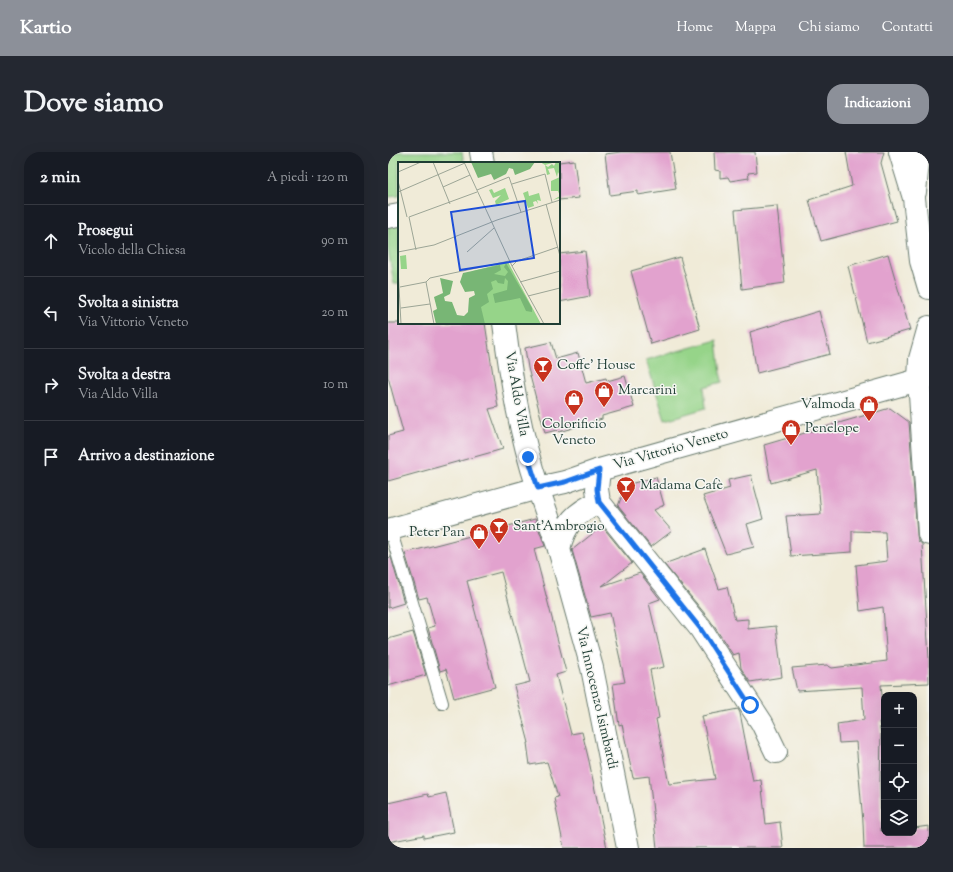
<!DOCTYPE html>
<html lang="it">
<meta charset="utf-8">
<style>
body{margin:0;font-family:"Sorts Mill Goudy",serif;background:#242831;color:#f1f3f6}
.controls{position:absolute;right:12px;bottom:12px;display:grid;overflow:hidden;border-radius:8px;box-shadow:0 4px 16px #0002}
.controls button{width:36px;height:36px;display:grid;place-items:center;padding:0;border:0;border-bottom:1px solid #363941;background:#171b24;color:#f1f3f6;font:20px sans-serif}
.stop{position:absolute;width:12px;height:12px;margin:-9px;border:3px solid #1a73e8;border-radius:50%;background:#fff}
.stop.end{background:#1a73e8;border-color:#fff;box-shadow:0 1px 4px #0008}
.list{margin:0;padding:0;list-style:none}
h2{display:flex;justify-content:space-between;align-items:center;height:52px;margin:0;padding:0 16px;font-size:17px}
h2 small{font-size:13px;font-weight:400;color:#9ea1a6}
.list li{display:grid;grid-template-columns:26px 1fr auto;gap:12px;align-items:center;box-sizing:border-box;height:72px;padding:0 16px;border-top:1px solid #363941}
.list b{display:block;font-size:15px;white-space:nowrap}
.list p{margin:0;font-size:13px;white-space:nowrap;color:#9ea1a6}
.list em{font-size:13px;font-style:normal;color:#9ea1a6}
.icon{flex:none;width:22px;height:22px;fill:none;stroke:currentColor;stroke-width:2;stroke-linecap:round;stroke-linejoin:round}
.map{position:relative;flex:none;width:541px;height:696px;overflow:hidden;border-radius:16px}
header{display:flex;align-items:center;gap:24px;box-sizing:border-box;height:56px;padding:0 20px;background:#8c9099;color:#fff}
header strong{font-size:19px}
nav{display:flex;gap:22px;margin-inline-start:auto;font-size:14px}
.intro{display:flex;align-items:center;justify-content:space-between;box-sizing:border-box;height:96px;padding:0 24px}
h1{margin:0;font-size:28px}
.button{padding:10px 18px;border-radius:16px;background:#8c9099;color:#fff;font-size:14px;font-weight:700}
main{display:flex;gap:24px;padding:0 24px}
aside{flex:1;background:#171b24;border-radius:16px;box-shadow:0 4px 16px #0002}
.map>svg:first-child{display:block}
.green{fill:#96d489;stroke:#5a885e}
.building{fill:#e2a2ce}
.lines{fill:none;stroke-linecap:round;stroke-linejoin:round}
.lane-casing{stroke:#687a6d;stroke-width:14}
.street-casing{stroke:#687a6d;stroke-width:24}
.secondary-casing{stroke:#687a6d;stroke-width:24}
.lane{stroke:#fff;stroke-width:12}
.street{stroke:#fff;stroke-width:22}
.secondary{stroke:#fff;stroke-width:22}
.route{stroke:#1a73e8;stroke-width:5}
.labels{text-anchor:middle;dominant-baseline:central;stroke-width:3;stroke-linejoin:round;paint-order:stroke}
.poi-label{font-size:14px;fill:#1f3d34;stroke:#f6f6f2;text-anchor:start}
.street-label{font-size:14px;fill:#1f3d34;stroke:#f6f6f2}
.inset-road{fill:none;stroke:#9ca596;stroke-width:1}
.view{fill:#1d4ed8;fill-opacity:0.15;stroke:#1d4ed8;stroke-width:2}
.inset-edge{fill:none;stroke:#1f3d34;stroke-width:2}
</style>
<header>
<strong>Kartio</strong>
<nav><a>Home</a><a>Mappa</a><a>Chi siamo</a><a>Contatti</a></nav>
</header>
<div class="intro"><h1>Dove siamo</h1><a class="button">Indicazioni</a></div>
<main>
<aside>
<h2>2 min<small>A piedi · 120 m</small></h2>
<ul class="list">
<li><svg class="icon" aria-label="ahead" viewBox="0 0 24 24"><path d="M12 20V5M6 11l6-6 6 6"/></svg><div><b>Prosegui</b><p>Vicolo della Chiesa</p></div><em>90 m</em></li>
<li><svg class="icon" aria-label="left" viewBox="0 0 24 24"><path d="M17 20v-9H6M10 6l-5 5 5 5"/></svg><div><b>Svolta a sinistra</b><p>Via Vittorio Veneto</p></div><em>20 m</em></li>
<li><svg class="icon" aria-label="right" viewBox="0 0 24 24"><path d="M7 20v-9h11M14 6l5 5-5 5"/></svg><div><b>Svolta a destra</b><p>Via Aldo Villa</p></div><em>10 m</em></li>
<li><svg class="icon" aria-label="arrive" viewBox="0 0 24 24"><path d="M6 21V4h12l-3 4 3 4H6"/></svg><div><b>Arrivo a destinazione</b></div></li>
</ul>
</aside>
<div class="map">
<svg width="541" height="696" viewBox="0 0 541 696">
<rect width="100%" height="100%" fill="#f6f6f2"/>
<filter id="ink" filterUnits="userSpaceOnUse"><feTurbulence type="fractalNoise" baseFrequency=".025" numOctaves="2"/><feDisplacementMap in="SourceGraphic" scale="8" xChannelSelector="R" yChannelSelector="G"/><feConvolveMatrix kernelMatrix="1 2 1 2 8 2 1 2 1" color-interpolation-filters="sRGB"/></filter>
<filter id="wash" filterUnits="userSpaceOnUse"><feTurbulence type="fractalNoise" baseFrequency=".012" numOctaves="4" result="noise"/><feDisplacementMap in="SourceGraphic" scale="16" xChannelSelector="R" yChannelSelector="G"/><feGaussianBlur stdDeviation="0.9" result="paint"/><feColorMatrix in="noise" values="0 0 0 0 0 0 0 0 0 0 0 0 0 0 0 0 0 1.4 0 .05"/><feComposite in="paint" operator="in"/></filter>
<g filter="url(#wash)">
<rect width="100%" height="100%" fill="#f0ebd8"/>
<g class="green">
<path d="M 7,0 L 74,0 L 76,11 L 11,11 L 11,44 L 0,45 L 0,1 Z"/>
<path d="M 11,73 L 11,132 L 6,132 L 0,97 L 0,75 Z"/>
<path d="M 329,188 L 334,230 L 316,235 L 318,256 L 277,268 L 258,208 Z"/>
</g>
<g id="blocks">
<g class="building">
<path d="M 233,0 L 282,0 L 288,37 L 250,43 L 250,39 L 222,43 L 217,2 Z"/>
<path d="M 326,0 L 367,0 L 369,20 L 360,21 L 361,26 L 342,29 L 340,25 L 332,26 L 332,19 L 327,18 Z"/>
<path d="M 458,0 L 496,0 L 493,11 L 509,69 L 433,89 L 421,48 L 464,34 Z"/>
<path d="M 186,8 L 191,46 L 171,48 L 171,10 Z"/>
<path d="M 389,54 L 397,131 L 354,137 L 347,58 Z"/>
<path d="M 197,99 L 202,144 L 171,150 L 171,102 Z"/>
<path d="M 500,102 L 522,178 L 479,190 L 460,114 Z"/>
<path d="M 292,105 L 312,177 L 263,192 L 243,119 Z"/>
<path d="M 431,159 L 442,202 L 369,221 L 362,180 Z"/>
<path d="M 0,171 L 97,171 L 110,255 L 101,257 L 115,297 L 0,329 L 0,284 L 15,280 L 0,225 Z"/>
<path d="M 163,190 L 168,207 L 190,201 L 198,231 L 218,226 L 219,229 L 237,224 L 246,255 L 214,264 L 214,267 L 171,280 L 169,278 L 157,281 L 140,216 L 137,196 Z"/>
<path d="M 502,256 L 521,270 L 529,383 L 530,389 L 534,392 L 541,506 L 541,531 L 493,533 L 496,563 L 496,567 L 491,570 L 493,583 L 492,632 L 493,679 L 496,678 L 496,681 L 526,681 L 526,676 L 541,674 L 541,696 L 476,696 L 475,670 L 468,590 L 451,591 L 449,572 L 476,568 L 474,535 L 409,539 L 404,516 L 439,513 L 444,516 L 499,509 L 495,455 L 472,459 L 468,413 L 499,409 L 497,380 L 464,379 L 464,400 L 403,404 L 398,364 L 433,362 L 429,318 L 383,331 L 376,293 Z"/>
<path d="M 363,323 L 375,367 L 359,372 L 366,395 L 338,402 L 315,344 L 342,336 L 340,328 Z"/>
<path d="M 268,325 L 276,353 L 266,358 L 284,379 L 263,395 L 230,354 L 238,333 Z"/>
<path d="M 147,367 L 157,394 L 146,397 L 178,520 L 168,523 L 183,582 L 194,580 L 201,609 L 219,696 L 176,696 L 166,646 L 170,645 L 159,610 L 142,613 L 139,591 L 141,591 L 126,534 L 142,530 L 113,420 L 79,429 L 107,535 L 66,546 L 58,517 L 52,519 L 40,476 L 47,474 L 39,445 L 31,447 L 17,401 Z"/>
<path d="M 214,374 L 244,411 L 214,434 L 252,421 L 272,447 L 261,451 L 276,515 L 262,518 L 271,566 L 268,567 L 281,632 L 327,627 L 314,564 L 350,557 L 352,561 L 365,629 L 373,628 L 378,672 L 392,670 L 395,696 L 269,696 L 261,624 L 245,626 L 234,572 L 231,573 L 225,532 L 237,530 L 222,461 L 203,465 L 184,398 Z"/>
<path d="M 317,397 L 331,437 L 339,435 L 347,468 L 360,467 L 360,477 L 388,474 L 394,525 L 362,530 L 353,516 L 351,501 L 345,503 L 322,468 L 276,412 Z"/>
<path d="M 3,405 L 16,451 L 0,456 L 0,406 Z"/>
<path d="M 25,480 L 38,523 L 0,534 L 0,487 Z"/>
<path d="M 58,641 L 66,680 L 36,686 L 36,683 L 0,690 L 0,651 L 40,642 L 41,645 Z"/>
</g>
</g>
</g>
<g filter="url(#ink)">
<use href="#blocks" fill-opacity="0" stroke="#687a6d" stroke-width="1"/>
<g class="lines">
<defs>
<path id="lane" d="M 2,377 L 54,551"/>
<g id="street">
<path d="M 93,0 L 95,11"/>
<path d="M 512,0 L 526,46 L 533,109 L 541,136"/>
<path d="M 527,40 L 531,0"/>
<path d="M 0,65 L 11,63"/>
<path d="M 116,171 C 123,227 132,282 150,336"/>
<path d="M 531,227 L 532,207 L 541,175"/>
<path d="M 211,318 L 209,337 L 211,350 L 312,476 L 374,571 L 388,600"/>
<path d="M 171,397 C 177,371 188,360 211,350"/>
</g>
<g id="secondary">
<path d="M 531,227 L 541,382"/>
<path d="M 150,336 L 171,397 L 204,516 L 240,696"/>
<path d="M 0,378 L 150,336 L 177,330 L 211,318 L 541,225"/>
</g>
</defs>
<use href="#lane" class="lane-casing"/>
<use href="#street" class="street-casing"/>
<use href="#secondary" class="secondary-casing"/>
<use href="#lane" class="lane"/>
<use href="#street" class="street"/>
<use href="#secondary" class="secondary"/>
</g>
</g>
<g class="lines" filter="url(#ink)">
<path class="route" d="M 140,305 L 150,336 L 177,330 L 211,318 L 209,337 L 211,350 L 312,476 L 362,553"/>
</g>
<defs>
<symbol id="bar-pin" viewBox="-11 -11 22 30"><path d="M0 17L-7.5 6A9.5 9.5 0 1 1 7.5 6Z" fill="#c8321e" stroke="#f6f6f2"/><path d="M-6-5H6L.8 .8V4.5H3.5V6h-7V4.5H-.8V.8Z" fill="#fff"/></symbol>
<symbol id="shop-pin" viewBox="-11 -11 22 30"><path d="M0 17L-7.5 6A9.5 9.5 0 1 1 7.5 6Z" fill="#c8321e" stroke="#f6f6f2"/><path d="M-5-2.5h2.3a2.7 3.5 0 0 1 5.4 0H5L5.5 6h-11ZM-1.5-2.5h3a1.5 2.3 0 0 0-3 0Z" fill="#fff"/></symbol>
</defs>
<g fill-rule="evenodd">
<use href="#bar-pin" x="144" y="203" width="22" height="30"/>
<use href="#shop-pin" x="205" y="228" width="22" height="30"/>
<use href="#shop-pin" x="175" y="236" width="22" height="30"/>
<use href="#shop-pin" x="470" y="242" width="22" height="30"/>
<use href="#shop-pin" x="392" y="266" width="22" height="30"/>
<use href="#bar-pin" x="227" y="323" width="22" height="30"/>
<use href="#bar-pin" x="100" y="364" width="22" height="30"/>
<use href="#shop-pin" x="80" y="370" width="22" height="30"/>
</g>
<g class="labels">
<g class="poi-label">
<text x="169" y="214">Coffe' House</text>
<text x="230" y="239">Marcarini</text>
<text x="467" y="253" text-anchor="end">Valmoda</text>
<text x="186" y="273" text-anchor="middle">Colorificio<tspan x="186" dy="16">Veneto</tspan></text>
<text x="417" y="277">Penelope</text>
<text x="252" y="334">Madama Cafè</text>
<text x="125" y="375">Sant'Ambrogio</text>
<text x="77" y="381" text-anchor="end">Peter Pan</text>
</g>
<g class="street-label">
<text transform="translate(128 242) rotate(80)">Via Aldo Villa</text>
<text transform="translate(283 298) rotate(-16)">Via Vittorio Veneto</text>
<text transform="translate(208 546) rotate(77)">Via Innocenzo Isimbardi</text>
</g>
</g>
<g transform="translate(10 10)">
<rect width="162" height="162" fill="#f0ebd8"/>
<path d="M 142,0 L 162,0 L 162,14 L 160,10 L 159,15 L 156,6 L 150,7 L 152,12 L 149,13 L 147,3 L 150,5 L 154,2 L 156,4 L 158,0 L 147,3 ZM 162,15 L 162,36 L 155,38 L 162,34 L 160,29 L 153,29 L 153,19 ZM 107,26 L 111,37 L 98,43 L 97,39 L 103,33 L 95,36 L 91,28 L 94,27 L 96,31 ZM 130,29 L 131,34 L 141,31 L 143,39 L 139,38 L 140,42 L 138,39 L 135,40 L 136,44 L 130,46 L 125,31 ZM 8,93 L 9,107 L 3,107 L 2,94 ZM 110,100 L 143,162 L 64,162 L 85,157 L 75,109 Z" fill="#96d489"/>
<path d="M 73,0 L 137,0 L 132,7 L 117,13 L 115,7 L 111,6 L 108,12 L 96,18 L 93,12 L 80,16 ZM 108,101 L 134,146 L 134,150 L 128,149 L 122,136 L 97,141 L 95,132 L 109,128 L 110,119 L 107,116 L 106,122 L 100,121 L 98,118 L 93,120 L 95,127 L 89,132 L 91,140 L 83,145 L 87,162 L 38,162 L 35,149 L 39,147 L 36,135 L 45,131 L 42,116 L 55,119 L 52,132 L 46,135 L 47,139 L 54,140 L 59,153 L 66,154 L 70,150 L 71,136 L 77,133 L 76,129 L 67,130 L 62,120 L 65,111 L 102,103 L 103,108 L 96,112 L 107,114 L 110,110 L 106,105 Z" fill="#78b675"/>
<path class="inset-road" d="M 35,0 L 52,42M 66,0 L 114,104 L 146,162M 0,10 L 23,0M 0,19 L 9,55M 114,22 L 147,12 L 154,40M 45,25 L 72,13M 79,28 L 111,15 L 123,50M 0,30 L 67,1M 148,42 L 162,94M 11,55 L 79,30M 11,55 L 18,88M 0,90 L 36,83 L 99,58 L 162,38M 69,90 L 96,66M 131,95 L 160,85M 114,104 L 119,99 L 131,95M 0,106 L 3,162M 28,120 L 32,116 L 111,99 L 119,99M 28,120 L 36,162M 122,120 L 162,109M 2,125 L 28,120M 130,134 L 162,126M 3,146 L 32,142"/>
<path class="view" d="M 127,39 L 136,96 L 62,108 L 53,50 Z"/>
<rect width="162" height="162" class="inset-edge"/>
</g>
</svg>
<div class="controls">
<button>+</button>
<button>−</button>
<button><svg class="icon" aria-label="locate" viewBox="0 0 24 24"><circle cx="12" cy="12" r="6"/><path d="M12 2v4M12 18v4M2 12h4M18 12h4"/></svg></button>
<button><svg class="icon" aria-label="layers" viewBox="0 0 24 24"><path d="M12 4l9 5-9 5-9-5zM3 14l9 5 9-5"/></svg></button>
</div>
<div class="stop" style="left:362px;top:553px"></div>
<div class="stop end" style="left:140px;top:305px"></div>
</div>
</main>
